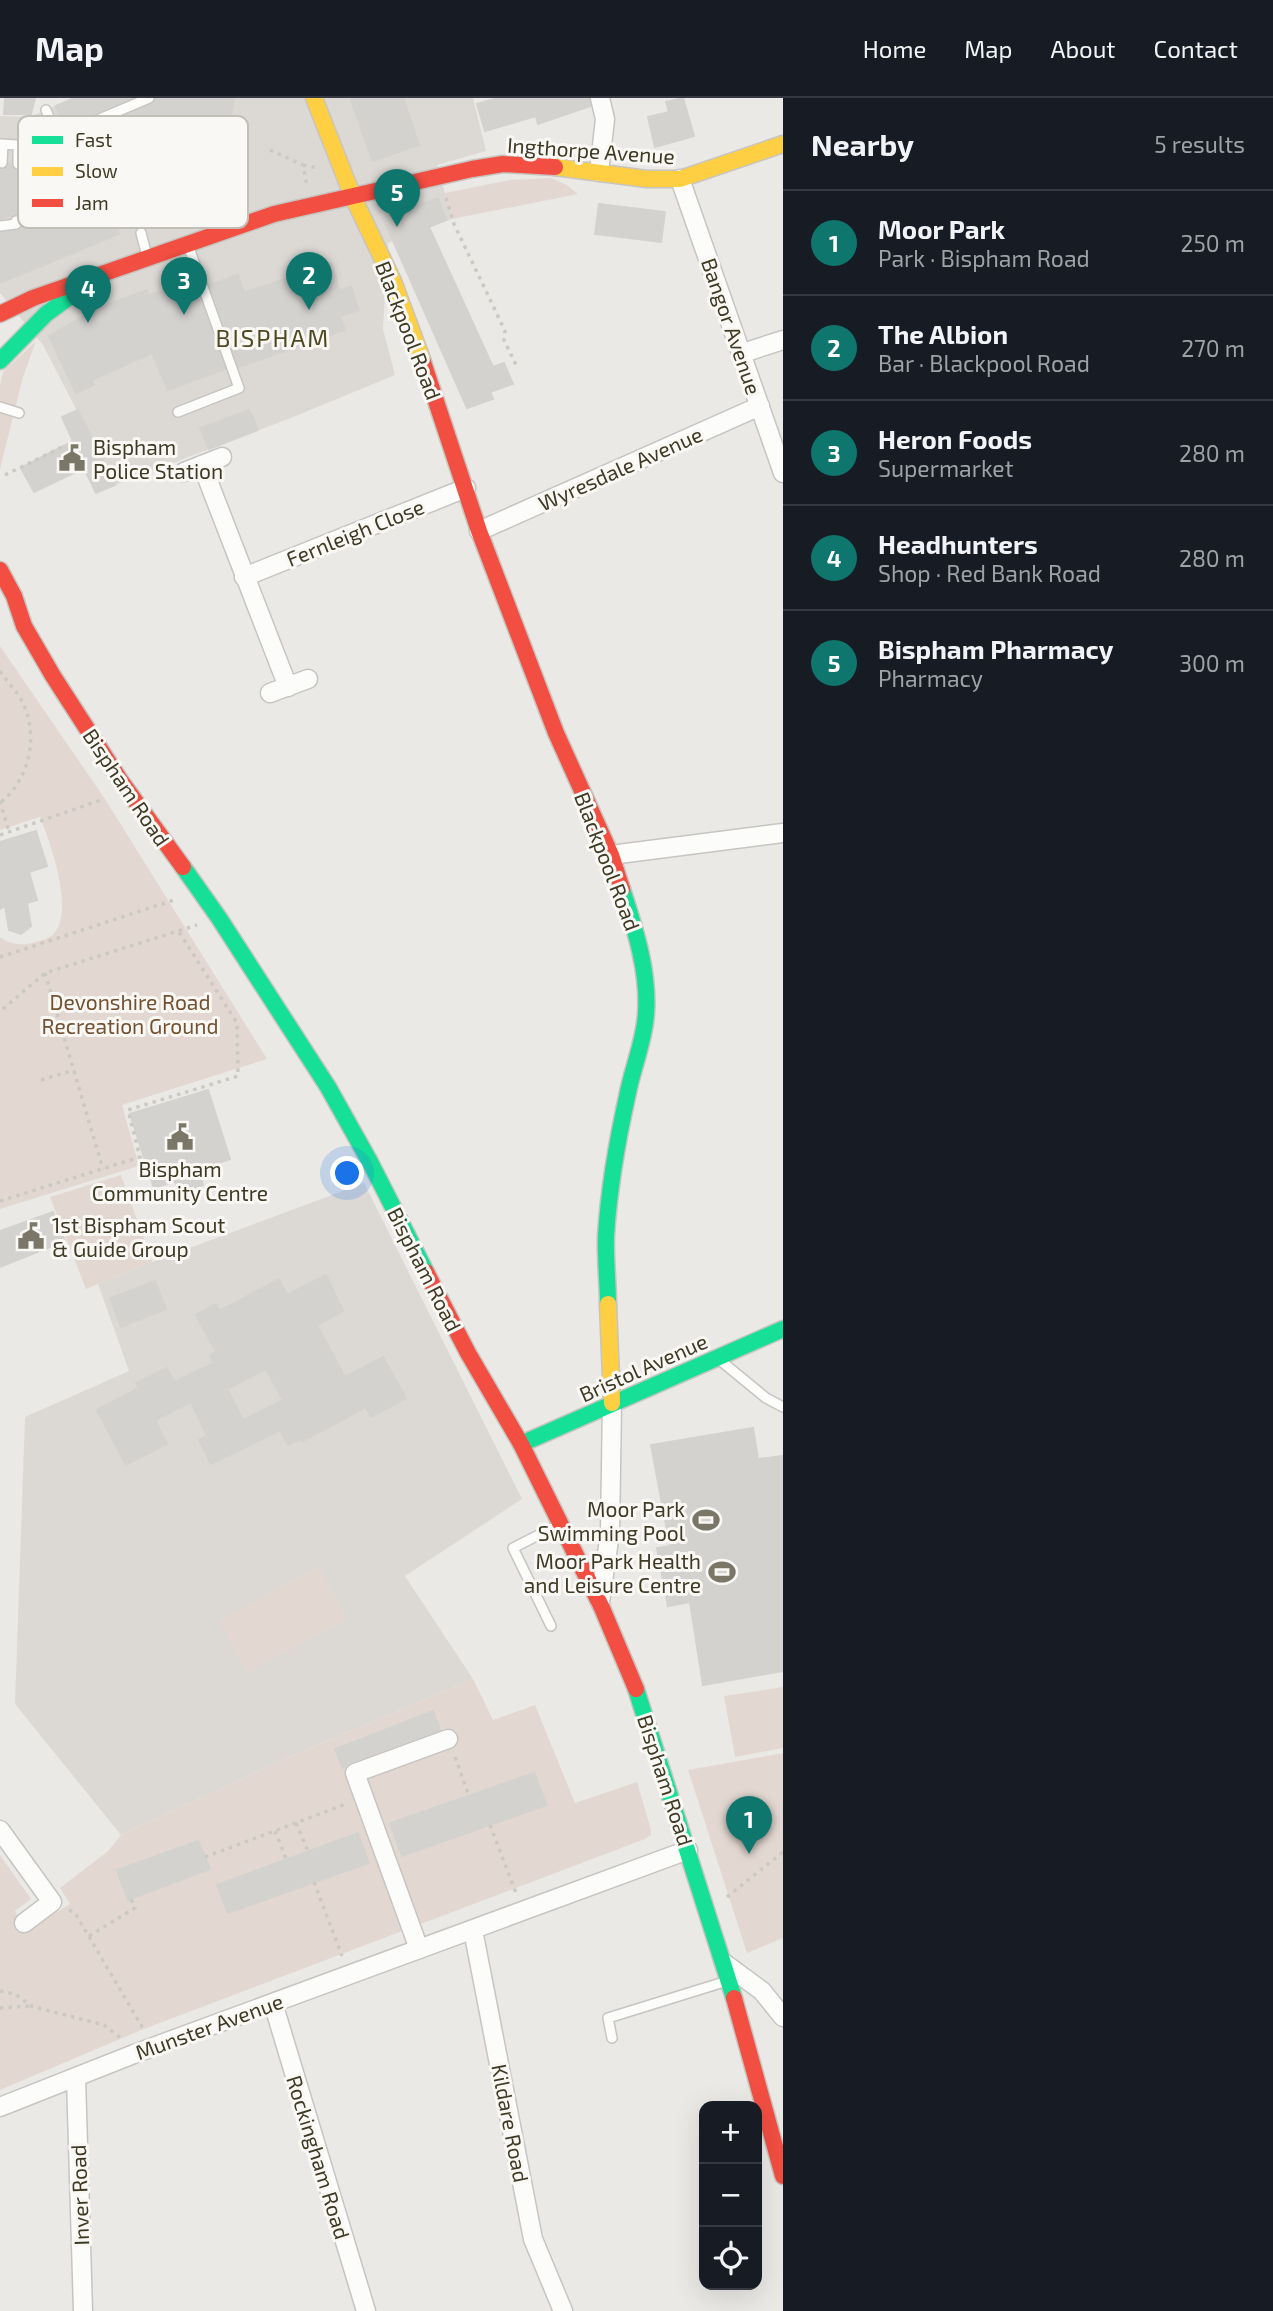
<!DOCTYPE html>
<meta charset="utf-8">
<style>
body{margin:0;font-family:"Exo 2",sans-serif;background:#20242c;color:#f1f3f6}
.controls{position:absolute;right:21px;bottom:21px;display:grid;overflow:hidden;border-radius:14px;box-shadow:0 7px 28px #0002}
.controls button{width:63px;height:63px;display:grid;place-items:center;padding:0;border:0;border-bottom:2px solid #363941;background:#171b24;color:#f1f3f6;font:35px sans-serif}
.you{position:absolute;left:348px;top:1076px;width:24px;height:24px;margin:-18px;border:5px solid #fff;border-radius:50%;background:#1a73e8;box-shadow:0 0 0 10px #1a73e833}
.badge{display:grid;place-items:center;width:46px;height:46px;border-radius:50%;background:#0f766e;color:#fff;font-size:23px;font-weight:700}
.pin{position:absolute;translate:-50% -58px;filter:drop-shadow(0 2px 4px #0008)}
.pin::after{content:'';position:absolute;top:37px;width:24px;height:21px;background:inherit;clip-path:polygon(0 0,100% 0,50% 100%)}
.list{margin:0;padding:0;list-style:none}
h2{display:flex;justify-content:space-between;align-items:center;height:91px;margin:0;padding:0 28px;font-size:30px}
h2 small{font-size:23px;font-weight:400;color:#9ea1a6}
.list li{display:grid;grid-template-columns:46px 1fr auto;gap:21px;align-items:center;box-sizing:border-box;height:105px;padding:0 28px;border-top:2px solid #363941}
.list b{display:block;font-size:26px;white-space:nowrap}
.list p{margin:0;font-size:23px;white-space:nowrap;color:#9ea1a6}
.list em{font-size:23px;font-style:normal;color:#9ea1a6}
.icon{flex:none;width:38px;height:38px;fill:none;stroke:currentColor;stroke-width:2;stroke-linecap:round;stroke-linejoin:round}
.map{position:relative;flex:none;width:783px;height:2213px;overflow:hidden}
header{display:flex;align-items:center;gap:42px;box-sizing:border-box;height:98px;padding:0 35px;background:#171b24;border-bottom:2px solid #363941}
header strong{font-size:33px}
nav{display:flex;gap:38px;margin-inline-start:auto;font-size:24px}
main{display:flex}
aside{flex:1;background:#171b24}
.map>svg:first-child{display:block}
.built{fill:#dcd9d5}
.green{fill:#e3d8d1}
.building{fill:#d3d2cf;stroke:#d4d2cf;stroke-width:2;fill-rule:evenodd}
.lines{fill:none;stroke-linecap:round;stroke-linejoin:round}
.lane-casing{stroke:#c7c5c2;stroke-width:12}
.street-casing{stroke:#c7c5c2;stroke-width:21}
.fast-casing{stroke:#c7c5c0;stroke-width:19}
.slow-casing{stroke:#c7c5c0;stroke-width:19}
.jam-casing{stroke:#c7c5c0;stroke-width:19}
.path{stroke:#cbc9c2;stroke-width:3.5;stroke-dasharray:3.5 5;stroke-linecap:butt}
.lane{stroke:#fcfcfb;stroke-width:9}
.street{stroke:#fcfcfb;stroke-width:18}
.fast{stroke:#16e098;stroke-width:16}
.slow{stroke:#ffcf43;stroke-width:16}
.jam{stroke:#f24e42;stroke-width:16}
.labels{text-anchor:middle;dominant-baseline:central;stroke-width:6;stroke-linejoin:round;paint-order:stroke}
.street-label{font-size:21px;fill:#3e3a24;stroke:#f9f8f5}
.poi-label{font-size:21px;fill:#3e3a24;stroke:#f9f8f5;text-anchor:start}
.park-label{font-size:21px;fill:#735130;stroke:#f9f8f5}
.quarter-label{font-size:24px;letter-spacing:2px;fill:#4f4921;stroke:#f9f8f5}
.key{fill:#f9f8f5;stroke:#c1bfb6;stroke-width:2}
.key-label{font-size:19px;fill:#3e3a24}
</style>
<header>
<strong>Map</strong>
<nav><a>Home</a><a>Map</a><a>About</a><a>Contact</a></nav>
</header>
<main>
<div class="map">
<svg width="783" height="2213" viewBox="0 0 783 2213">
<rect width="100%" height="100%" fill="#ebe9e6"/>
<g class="built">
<path d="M 74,0 L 473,0 L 486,53 L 437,67 L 452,121 L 388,145 L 383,231 L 395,277 L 291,320 L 115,387 L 43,247 L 0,195 L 0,18 L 29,19 Z"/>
<path d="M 364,1085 L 522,1401 L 405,1478 L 473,1581 L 280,1663 L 121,1737 L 15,1606 L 25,1319 L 129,1273 L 98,1186 L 152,1164 Z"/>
</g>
<g class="green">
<path d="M 551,80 L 567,87 L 578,96 L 452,121 L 445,95 L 510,82 Z"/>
<path d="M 36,243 L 23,279 L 0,371 L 0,288 L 3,274 Z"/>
<path d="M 0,548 L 105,701 L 267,961 L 122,1007 L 139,1068 L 0,1111 L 0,839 C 10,847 23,848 35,844 C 40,843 47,841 51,838 C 77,818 50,744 40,719 L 0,732 Z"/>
<path d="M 121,1077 L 152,1164 L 86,1191 L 50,1099 Z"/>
<path d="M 319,1469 L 347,1521 L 247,1575 L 219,1523 Z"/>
<path d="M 473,1581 L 493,1622 L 535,1607 L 575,1705 L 637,1684 L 651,1732 L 651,1737 L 645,1741 L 144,1931 L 0,1992 L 0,1757 L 31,1801 L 15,1813 L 25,1834 L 70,1806 L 60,1790 L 108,1753 L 121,1737 L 280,1663 Z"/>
<path d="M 783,1589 L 783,1650 L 735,1659 L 724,1598 Z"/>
<path d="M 783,1655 L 783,1840 L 747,1855 L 688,1672 Z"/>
</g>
<g class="building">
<path d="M 5,0 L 35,0 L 31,16 L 4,16 Z"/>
<path d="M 74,0 L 131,0 L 72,25 L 71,23 L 63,26 L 56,8 Z"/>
<path d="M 156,0 L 234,0 L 226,48 L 198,43 L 96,82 L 77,38 L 152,6 Z"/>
<path d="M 350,0 L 403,0 L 419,47 L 373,63 Z"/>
<path d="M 498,0 L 589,0 L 590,8 L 538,26 L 536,18 L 485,33 L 477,6 Z"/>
<path d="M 683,0 L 694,38 L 655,49 L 648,19 L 669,14 L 666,4 Z"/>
<path d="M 9,65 L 17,73 L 22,72 L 26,66 L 53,126 L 83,115 L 78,102 L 102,93 L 119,136 L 0,185 L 0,135 L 19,132 L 23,126 L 22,119 L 17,116 L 0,121 L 0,72 L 6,71 Z"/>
<path d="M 438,100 L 446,122 L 429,129 L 493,269 L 504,265 L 513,286 L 490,294 L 493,301 L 467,310 L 383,120 Z"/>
<path d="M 599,106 L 665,114 L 661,144 L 595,136 Z"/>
<path d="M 331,165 L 340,193 L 351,188 L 359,212 L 340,218 L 345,232 L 239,269 L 210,187 L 238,176 L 244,195 Z"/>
<path d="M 193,183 L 225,271 L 168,292 L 152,255 L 92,282 L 94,287 L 76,295 L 49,238 L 96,211 L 147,192 L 149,197 Z"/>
<path d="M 78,312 L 115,387 L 96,395 L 84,370 L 34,394 L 21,370 L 73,343 L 62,319 Z"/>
<path d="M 249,312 L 258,332 L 209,351 L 200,330 Z"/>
<path d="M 36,733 L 47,768 L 29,774 L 37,802 L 27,805 L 31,828 L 21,836 L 9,832 L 5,808 L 0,811 L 0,744 Z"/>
<path d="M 208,992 L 230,1061 L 198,1071 L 203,1087 L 179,1095 L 175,1083 L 154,1090 L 130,1016 Z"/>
<path d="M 53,1114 L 65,1143 L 0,1169 L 0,1133 Z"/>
<path d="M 326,1177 L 343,1213 L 317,1227 L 345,1279 L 383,1259 L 406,1300 L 371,1319 L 366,1309 L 303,1343 L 301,1341 L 288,1347 L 280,1332 L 211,1366 L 199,1342 L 207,1338 L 191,1304 L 155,1322 L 167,1346 L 126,1367 L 97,1312 L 139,1290 L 136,1285 L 167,1270 L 174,1284 L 214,1265 L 210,1258 L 216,1254 L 196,1217 L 216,1206 L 219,1213 L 279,1181 L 287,1197 ZM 266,1271 L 283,1302 L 243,1322 L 227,1291 Z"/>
<path d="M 155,1183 L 166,1211 L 121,1229 L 110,1200 Z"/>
<path d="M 753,1330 L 758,1361 L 783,1358 L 783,1573 L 703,1587 L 690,1504 L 668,1508 L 657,1450 L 670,1448 L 651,1347 Z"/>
<path d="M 433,1613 L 440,1632 L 351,1664 L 343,1670 L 335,1651 Z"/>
<path d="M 534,1675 L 547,1707 L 402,1758 L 390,1725 Z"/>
<path d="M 358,1735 L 369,1765 L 228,1815 L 217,1787 Z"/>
<path d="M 198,1743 L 210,1771 L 128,1802 L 117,1772 Z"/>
</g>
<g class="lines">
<defs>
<g id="lane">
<path d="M 46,12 L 57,39"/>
<path d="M 0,46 L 18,47 L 18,66"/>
<path d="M 2,65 L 3,47"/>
<path d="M 77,86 L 57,39 L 149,0"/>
<path d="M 0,128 L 16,126 L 16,123"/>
<path d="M 141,135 L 147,158"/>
<path d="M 0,309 L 19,315"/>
<path d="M 178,314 L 239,290 L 188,147"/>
<path d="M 721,1263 L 766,1300 L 783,1309"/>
<path d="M 551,1528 L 513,1450 L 558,1427"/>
<path d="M 612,1940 L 608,1920 L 724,1884"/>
</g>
<g id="street">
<path d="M 599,74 L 605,21 L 600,0"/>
<path d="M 680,81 L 783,375"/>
<path d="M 743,255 L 783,242"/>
<path d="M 202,367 L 288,589"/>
<path d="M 184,374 L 222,359"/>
<path d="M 479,433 L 760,308"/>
<path d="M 244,479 L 466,390"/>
<path d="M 270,595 L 308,581"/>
<path d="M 611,757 L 783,735"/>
<path d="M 600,1504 L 610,1435 L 612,1305"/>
<path d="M 0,1732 L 52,1804 L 24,1825"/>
<path d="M 473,1832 L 533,2141 L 563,2213"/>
<path d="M 419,1851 L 355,1675 L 448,1641"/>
<path d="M 724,1865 L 762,1893 L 783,1919"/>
<path d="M 273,1905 L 366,2213"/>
<path d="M 76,1980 L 83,2213"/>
<path d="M 0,2009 L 134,1956 L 688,1752"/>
</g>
<g id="fast">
<path d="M 0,263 L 46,216 L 76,194"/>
<path d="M 183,769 L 219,820 L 328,989 L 370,1064 L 426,1174"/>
<path d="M 608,1206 C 608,1184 605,1160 606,1137 C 609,1091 617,1044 627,999 C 632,971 644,945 646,916 C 649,873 635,831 622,791"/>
<path d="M 521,1346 L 783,1231"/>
<path d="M 636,1591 L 734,1900"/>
</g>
<g id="slow">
<path d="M 314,0 L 353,99 L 393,183 L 423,264"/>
<path d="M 555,69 L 647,81 L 680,81 L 783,46"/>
<path d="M 608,1206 L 612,1305"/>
</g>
<g id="jam">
<path d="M 0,216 L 33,200 L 274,116 L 472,71 L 503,66 L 555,69"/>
<path d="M 423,264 L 479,433 L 556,635 L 611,757 L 622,791"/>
<path d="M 0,472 L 14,498 L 24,528 L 53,578 L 120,682 L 183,769"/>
<path d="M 426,1174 L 468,1255 L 521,1346 L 602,1510 L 636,1591"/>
<path d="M 734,1900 L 783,2078"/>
</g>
</defs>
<use href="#lane" class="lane-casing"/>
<use href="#street" class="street-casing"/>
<use href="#fast" class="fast-casing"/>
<use href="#slow" class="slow-casing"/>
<use href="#jam" class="jam-casing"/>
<g class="path">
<path d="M 270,52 L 303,67 L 307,88"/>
<path d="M 303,67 L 318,70"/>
<path d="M 446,100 L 454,126 L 505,233 L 504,242 L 517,269"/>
<path d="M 5,377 L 62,349"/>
<path d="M 0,573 C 7,584 17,593 23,605 C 39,638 29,683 0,705"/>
<path d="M 0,703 L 9,734"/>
<path d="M 0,737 L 104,701"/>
<path d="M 0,859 L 177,801"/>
<path d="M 45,875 L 103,1071"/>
<path d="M 3,911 L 45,875 L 197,827"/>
<path d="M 41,982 L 74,972"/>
<path d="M 0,1103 L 140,1059 L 128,1012 L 238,978 L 237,925 L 179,834"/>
<path d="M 455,1659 L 469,1698"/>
<path d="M 296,1725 L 308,1753"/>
<path d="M 490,1727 L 516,1795"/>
<path d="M 275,1733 L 286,1761"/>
<path d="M 205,1759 L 346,1706"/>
<path d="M 314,1784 L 342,1858"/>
<path d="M 727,1799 L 783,1754"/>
<path d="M 69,1812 L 75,1815 L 144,1932"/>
<path d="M 89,1838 L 135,1810 L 131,1801"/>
<path d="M 0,1893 L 15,1896 L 31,1908 L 104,1927 L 122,1941"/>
<path d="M 0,1910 L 29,1908"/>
</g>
<use href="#lane" class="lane"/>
<use href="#street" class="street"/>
<use href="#fast" class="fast"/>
<use href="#slow" class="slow"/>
<use href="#jam" class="jam"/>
</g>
<defs>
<symbol id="civic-bare" viewBox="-9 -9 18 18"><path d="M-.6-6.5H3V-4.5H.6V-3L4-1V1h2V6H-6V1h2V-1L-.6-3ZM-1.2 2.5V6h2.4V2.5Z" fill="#7b7768" stroke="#f9f8f5" stroke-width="2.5" paint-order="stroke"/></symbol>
<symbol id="stadium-bare" viewBox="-9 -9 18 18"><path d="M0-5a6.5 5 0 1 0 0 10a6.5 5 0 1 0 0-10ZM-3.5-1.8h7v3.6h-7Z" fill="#7b7768" stroke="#f9f8f5" stroke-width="2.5" paint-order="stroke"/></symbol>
</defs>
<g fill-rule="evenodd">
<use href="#civic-bare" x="53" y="341" width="38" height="38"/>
<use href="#civic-bare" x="161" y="1020" width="38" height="38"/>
<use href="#civic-bare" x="12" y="1119" width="38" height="38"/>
<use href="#stadium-bare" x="687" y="1403" width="38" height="38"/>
<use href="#stadium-bare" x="703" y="1455" width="38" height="38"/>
</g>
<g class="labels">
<g class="street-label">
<text transform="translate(591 52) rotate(4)">Ingthorpe Avenue</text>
<text transform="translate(732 228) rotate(71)">Bangor Avenue</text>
<text transform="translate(409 232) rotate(69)">Blackpool Road</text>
<text transform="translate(620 370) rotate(-24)">Wyresdale Avenue</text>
<text transform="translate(355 434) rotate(-22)">Fernleigh Close</text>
<text transform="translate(127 689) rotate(56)">Bispham Road</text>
<text transform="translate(608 763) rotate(69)">Blackpool Road</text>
<text transform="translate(425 1171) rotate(63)">Bispham Road</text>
<text transform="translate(643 1269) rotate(-24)">Bristol Avenue</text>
<text transform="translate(666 1682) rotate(72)">Bispham Road</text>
<text transform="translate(209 1928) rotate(-20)">Munster Avenue</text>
<text transform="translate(511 2025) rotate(79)">Kildare Road</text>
<text transform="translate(319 2059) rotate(73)">Rockingham Road</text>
<text transform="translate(79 2097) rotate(-92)">Inver Road</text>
</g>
<g class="poi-label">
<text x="93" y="348">Bispham<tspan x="93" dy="24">Police Station</tspan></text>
<text x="180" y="1070" text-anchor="middle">Bispham<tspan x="180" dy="24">Community Centre</tspan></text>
<text x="52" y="1126">1st Bispham Scout<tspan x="52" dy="24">&amp; Guide Group</tspan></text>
<text x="685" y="1410" text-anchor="end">Moor Park<tspan x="685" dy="24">Swimming Pool</tspan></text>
<text x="701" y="1462" text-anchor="end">Moor Park Health<tspan x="701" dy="24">and Leisure Centre</tspan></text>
</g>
<g class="park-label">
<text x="130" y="903">Devonshire Road<tspan x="130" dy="24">Recreation Ground</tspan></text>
</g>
<g class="quarter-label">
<text x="273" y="239">BISPHAM</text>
</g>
</g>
<rect x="18" y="18" width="230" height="112" rx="10" class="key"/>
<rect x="32" y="38" width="31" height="8" fill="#16e098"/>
<rect x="32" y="69" width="31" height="9" fill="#ffcf43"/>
<rect x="32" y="101" width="31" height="8" fill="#f24e42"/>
<g class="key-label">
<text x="75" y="49">Fast</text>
<text x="75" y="80">Slow</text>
<text x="75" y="112">Jam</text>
</g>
</svg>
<div class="controls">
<button>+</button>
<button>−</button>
<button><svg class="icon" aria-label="locate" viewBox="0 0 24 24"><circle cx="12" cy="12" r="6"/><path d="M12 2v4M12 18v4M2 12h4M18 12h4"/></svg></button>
</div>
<div class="you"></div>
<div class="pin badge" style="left:749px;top:1756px">1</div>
<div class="pin badge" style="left:309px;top:212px">2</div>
<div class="pin badge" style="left:184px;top:217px">3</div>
<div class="pin badge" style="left:88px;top:225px">4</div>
<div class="pin badge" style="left:397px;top:129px">5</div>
</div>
<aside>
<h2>Nearby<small>5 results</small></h2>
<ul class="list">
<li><span class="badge">1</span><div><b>Moor Park</b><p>Park · Bispham Road</p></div><em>250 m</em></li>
<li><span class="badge">2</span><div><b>The Albion</b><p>Bar · Blackpool Road</p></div><em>270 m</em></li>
<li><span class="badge">3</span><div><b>Heron Foods</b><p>Supermarket</p></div><em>280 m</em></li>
<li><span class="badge">4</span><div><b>Headhunters</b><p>Shop · Red Bank Road</p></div><em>280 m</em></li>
<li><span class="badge">5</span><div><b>Bispham Pharmacy</b><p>Pharmacy</p></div><em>300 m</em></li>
</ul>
</aside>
</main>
